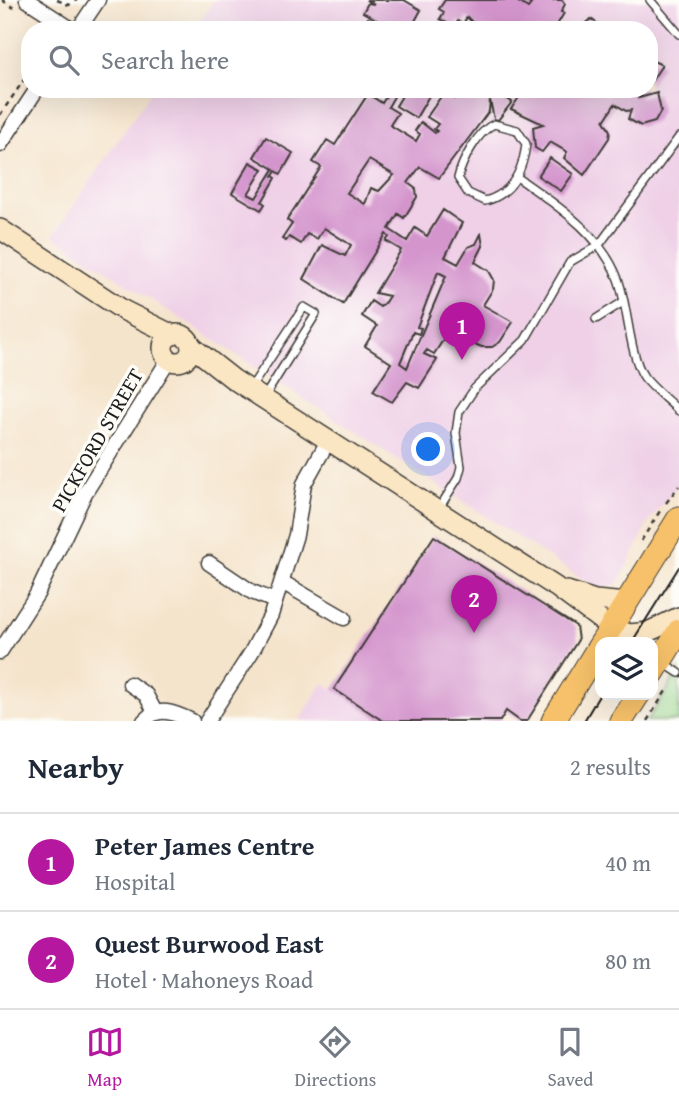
<!DOCTYPE html>
<meta charset="utf-8">
<style>
body{margin:0;font-family:"Gentium Book Plus",serif;background:#f2f2f3;color:#1f2937}
.controls{position:absolute;right:21px;bottom:21px;display:grid;overflow:hidden;border-radius:14px;box-shadow:0 7px 28px #0002}
.controls button{width:63px;height:63px;display:grid;place-items:center;padding:0;border:0;border-bottom:2px solid #e0e1e3;background:#fff;color:#1f2937;font:35px sans-serif}
.you{position:absolute;left:429px;top:450px;width:24px;height:24px;margin:-18px;border:5px solid #fff;border-radius:50%;background:#1a73e8;box-shadow:0 0 0 10px #1a73e833}
.badge{display:grid;place-items:center;width:46px;height:46px;border-radius:50%;background:#b5179e;color:#fff;font-size:23px;font-weight:700}
.pin{position:absolute;translate:-50% -58px;filter:drop-shadow(0 2px 4px #0008)}
.pin::after{content:'';position:absolute;top:37px;width:24px;height:21px;background:inherit;clip-path:polygon(0 0,100% 0,50% 100%)}
.list{margin:0;padding:0;list-style:none}
h2{display:flex;justify-content:space-between;align-items:center;height:91px;margin:0;padding:0 28px;font-size:30px}
h2 small{font-size:23px;font-weight:400;color:#747a83}
.list li{display:grid;grid-template-columns:46px 1fr auto;gap:21px;align-items:center;box-sizing:border-box;height:98px;padding:0 28px;border-top:2px solid #e0e1e3}
.list b{display:block;font-size:26px;white-space:nowrap}
.list p{margin:0;font-size:23px;white-space:nowrap;color:#747a83}
.list em{font-size:23px;font-style:normal;color:#747a83}
.icon{flex:none;width:38px;height:38px;fill:none;stroke:currentColor;stroke-width:2;stroke-linecap:round;stroke-linejoin:round}
.map{position:relative;flex:none;width:679px;height:721px;overflow:hidden}
.search{position:absolute;background:#fff;box-shadow:0 7px 28px #0002;left:21px;right:21px;top:21px;height:77px;display:flex;align-items:center;gap:18px;box-sizing:border-box;padding:0 24px;border-radius:28px;color:#747a83;font-size:26px}
.sheet{height:287px;background:#fff}
nav{display:flex;justify-content:space-around;align-items:center;box-sizing:border-box;height:98px;border-top:2px solid #e0e1e3;background:#fff;font-size:19px;color:#747a83}
nav a{display:grid;justify-items:center;gap:4px}
nav .on{color:#b5179e}
.map>svg:first-child{display:block}
.built{fill:#efd0e7}
.green{fill:#98d68b;stroke:#5a7954;stroke-width:2}
.building{fill:#d495cd;fill-rule:evenodd}
.lines{fill:none;stroke-linecap:round;stroke-linejoin:round}
.service-casing{stroke:#3d3a36;stroke-width:10}
.minor-casing{stroke:#3d3a36;stroke-width:17}
.secondary-casing{stroke:#3d3a36;stroke-width:22}
.trunk-casing{stroke:#3d3a36;stroke-width:25}
.path{stroke:#3d3a36;stroke-width:2.5;stroke-dasharray:5 5;stroke-linecap:butt}
.service{stroke:#fff;stroke-width:7}
.minor{stroke:#fff;stroke-width:14}
.secondary{stroke:#fbe6c4;stroke-width:19}
.trunk{stroke:#f6c16b;stroke-width:23}
.tram{stroke:#1c1c1c;stroke-width:2}
.labels{text-anchor:middle;dominant-baseline:central;stroke-width:7;stroke-linejoin:round;paint-order:stroke}
.street-label{font-size:21px;fill:#1c1c1c;stroke:#fdfcf7}
</style>
<div class="map">
<svg width="679" height="721" viewBox="0 0 679 721">
<rect width="100%" height="100%" fill="#fdfcf7"/>
<filter id="ink" filterUnits="userSpaceOnUse"><feTurbulence type="fractalNoise" baseFrequency=".0143" numOctaves="2"/><feDisplacementMap in="SourceGraphic" scale="14" xChannelSelector="R" yChannelSelector="G"/><feConvolveMatrix kernelMatrix="1 2 1 2 8 2 1 2 1" color-interpolation-filters="sRGB"/></filter>
<filter id="wash" filterUnits="userSpaceOnUse"><feTurbulence type="fractalNoise" baseFrequency=".00686" numOctaves="4" result="noise"/><feDisplacementMap in="SourceGraphic" scale="28" xChannelSelector="R" yChannelSelector="G"/><feGaussianBlur stdDeviation="1.57" result="paint"/><feColorMatrix in="noise" values="0 0 0 0 0 0 0 0 0 0 0 0 0 0 0 0 0 1.4 0 .05"/><feComposite in="paint" operator="in"/></filter>
<g filter="url(#wash)">
<rect width="100%" height="100%" fill="#f5e4cc"/>
<g class="built">
<path d="M 214,0 L 679,0 L 679,484 L 650,520 L 618,584 L 598,589 L 53,236 L 153,89 L 649,89 L 649,30 L 194,30 Z"/>
<path d="M 323,683 L 334,689 L 383,721 L 299,721 Z"/>
</g>
<path class="green" d="M 679,671 L 679,721 L 647,721 Z"/>
<g id="blocks">
<g class="building">
<path d="M 366,0 L 404,0 L 421,10 L 410,30 L 360,30 L 368,18 L 384,28 L 386,25 L 363,12 L 368,3 L 374,4 Z"/>
<path d="M 445,0 L 515,0 L 528,8 L 531,4 L 527,2 L 530,0 L 562,0 L 565,4 L 561,12 L 564,13 L 554,30 L 480,30 L 467,17 L 463,24 L 458,21 L 454,27 L 440,19 L 444,12 L 439,9 Z"/>
<path d="M 591,19 L 598,24 L 614,30 L 579,30 Z"/>
<path d="M 649,59 L 662,65 L 649,85 Z"/>
<path d="M 391,89 L 433,89 L 416,118 L 396,106 L 402,96 L 396,93 L 388,107 L 398,113 L 390,125 L 416,141 L 420,134 L 415,131 L 421,122 L 435,133 L 437,131 L 434,129 L 438,124 L 427,117 L 444,92 L 455,99 L 462,89 L 508,89 L 503,96 L 512,102 L 498,120 L 494,119 L 490,100 L 489,111 L 439,178 L 420,167 L 408,183 L 416,189 L 417,197 L 404,218 L 398,214 L 389,229 L 407,241 L 415,228 L 427,236 L 443,210 L 462,223 L 445,257 L 458,264 L 468,247 L 476,244 L 481,234 L 483,246 L 475,262 L 489,271 L 494,280 L 493,289 L 483,305 L 513,322 L 500,342 L 492,347 L 482,347 L 447,334 L 434,354 L 427,350 L 424,354 L 437,360 L 419,388 L 407,382 L 392,402 L 373,391 L 391,363 L 365,346 L 377,326 L 362,316 L 371,301 L 380,307 L 385,302 L 389,296 L 375,293 L 401,250 L 386,241 L 389,237 L 386,234 L 343,304 L 304,279 L 322,245 L 345,256 L 351,245 L 324,228 L 317,239 L 307,234 L 301,244 L 289,237 L 286,241 L 282,239 L 292,224 L 287,220 L 321,167 L 313,162 L 327,140 L 335,145 L 368,94 L 382,103 ZM 369,160 L 394,175 L 379,191 L 371,188 L 365,204 L 347,193 ZM 438,272 L 446,276 L 407,368 L 400,363 L 413,332 L 419,334 L 421,328 L 417,327 Z"/>
<path d="M 515,89 L 556,89 L 560,94 L 562,89 L 645,89 L 639,98 L 657,93 L 661,111 L 655,122 L 641,126 L 628,119 L 631,110 L 626,111 L 615,104 L 604,121 L 610,131 L 609,138 L 584,175 L 564,158 L 567,152 L 550,142 L 542,152 L 535,148 L 533,127 L 543,124 L 511,109 L 522,93 Z"/>
<path d="M 266,137 L 293,153 L 281,174 L 276,171 L 273,176 L 276,178 L 262,202 L 265,204 L 261,210 L 232,193 L 250,162 L 263,169 L 248,194 L 256,198 L 274,169 L 254,157 Z"/>
<path d="M 550,158 L 573,174 L 561,191 L 538,176 Z"/>
<path d="M 434,536 L 576,626 L 578,640 L 527,721 L 520,721 L 506,711 L 500,721 L 383,721 L 334,689 Z"/>
</g>
</g>
</g>
<g filter="url(#ink)">
<use href="#blocks" fill-opacity="0" stroke="#3d3a36" stroke-width="2"/>
<g class="lines">
<defs>
<g id="service">
<path d="M 650,0 L 679,34"/>
<path d="M 494,124 L 517,130 L 526,144 C 523,170 512,194 485,201 L 468,193 L 458,178 C 462,161 478,131 494,124 Z"/>
<path d="M 517,177 C 556,205 600,232 618,279 C 628,305 629,355 644,377 C 654,390 668,400 679,411"/>
<path d="M 596,319 L 623,302"/>
<path d="M 250,389 L 304,307 L 316,314 L 265,396"/>
<path d="M 438,510 L 458,478 L 461,467 L 456,433 L 459,412 L 475,388 L 525,340 L 570,262 L 599,245 L 679,137"/>
<path d="M 662,662 L 679,673"/>
</g>
<g id="minor">
<path d="M 27,0 L 73,30"/>
<path d="M 78,30 L 98,0"/>
<path d="M 0,145 L 37,89"/>
<path d="M 209,563 L 252,592 L 275,601"/>
<path d="M 282,582 L 344,618"/>
<path d="M 0,652 L 37,594 L 85,493 L 169,359"/>
<path d="M 130,684 L 146,695 L 155,712"/>
<path d="M 144,721 C 158,705 175,713 192,721"/>
<path d="M 207,721 L 251,653 L 271,615 L 296,535 L 304,484 L 328,441"/>
</g>
<g id="secondary">
<path d="M 0,229 L 123,310 L 173,335"/>
<circle cx="177" cy="348" r="14"/>
<path d="M 191,346 L 233,379 L 556,587 L 611,628 L 630,634 L 648,632 L 679,617"/>
<path d="M 567,591 L 595,600 L 626,603"/>
</g>
<g id="trunk">
<path d="M 602,642 L 679,518"/>
<path d="M 653,673 L 679,631"/>
<path d="M 553,721 L 600,645"/>
<path d="M 621,721 L 638,695"/>
</g>
</defs>
<use href="#service" class="service-casing"/>
<use href="#minor" class="minor-casing"/>
<use href="#secondary" class="secondary-casing"/>
<use href="#trunk" class="trunk-casing"/>
<g class="path">
<path d="M 2,0 L 14,8"/>
<path d="M 57,0 L 69,5 L 77,0"/>
<path d="M 0,115 L 30,71"/>
<path d="M 666,503 L 679,486"/>
<path d="M 641,541 L 660,511"/>
<path d="M 647,721 L 666,691"/>
</g>
<use href="#service" class="service"/>
<use href="#minor" class="minor"/>
<use href="#secondary" class="secondary"/>
<use href="#trunk" class="trunk"/>
<g class="tram">
<path d="M 632,642 L 679,567"/>
<path d="M 584,721 L 600,694"/>
</g>
</g>
</g>
<g class="labels">
<g class="street-label">
<text transform="translate(97 440) rotate(-60)">PICKFORD STREET</text>
</g>
</g>
</svg>
<div class="controls">
<button><svg class="icon" aria-label="layers" viewBox="0 0 24 24"><path d="M12 4l9 5-9 5-9-5zM3 14l9 5 9-5"/></svg></button>
</div>
<div class="you"></div>
<div class="pin badge" style="left:462px;top:360px">1</div>
<div class="pin badge" style="left:474px;top:633px">2</div>
<div class="search"><svg class="icon" aria-label="search" viewBox="0 0 24 24"><circle cx="10" cy="10" r="6"/><path d="M15 15l6 6"/></svg>Search here</div>
</div>
<section class="sheet">
<h2>Nearby<small>2 results</small></h2>
<ul class="list">
<li><span class="badge">1</span><div><b>Peter James Centre</b><p>Hospital</p></div><em>40 m</em></li>
<li><span class="badge">2</span><div><b>Quest Burwood East</b><p>Hotel · Mahoneys Road</p></div><em>80 m</em></li>
</ul>
</section>
<nav>
<a class="on"><svg class="icon" aria-label="map" viewBox="0 0 24 24"><path d="M3 6l6-2 6 2 6-2v14l-6 2-6-2-6 2zM9 4v14M15 6v14"/></svg>Map</a>
<a><svg class="icon" aria-label="directions" viewBox="0 0 24 24"><path d="M12 3l9 9-9 9-9-9zM9 14v-3h6M13 9l2 2-2 2"/></svg>Directions</a>
<a><svg class="icon" aria-label="saved" viewBox="0 0 24 24"><path d="M7 4h10v16l-5-4-5 4z"/></svg>Saved</a>
</nav>
